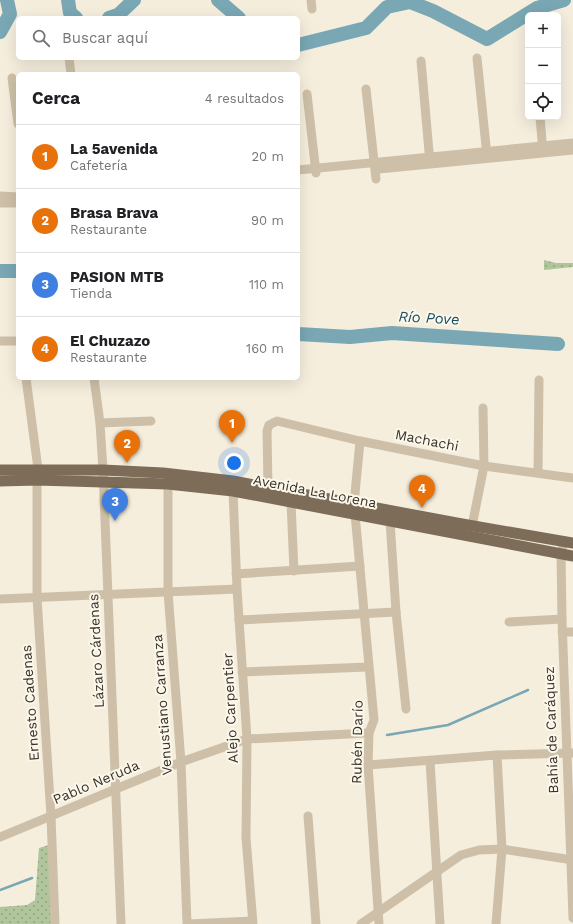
<!DOCTYPE html>
<html lang="es">
<meta charset="utf-8">
<style>
body{margin:0;font-family:"Work Sans",sans-serif;background:#f6f6f6;color:#202124}
.controls{position:absolute;right:12px;top:12px;display:grid;overflow:hidden;border-radius:6px;box-shadow:0 4px 16px #0002}
.controls button{width:36px;height:36px;display:grid;place-items:center;padding:0;border:0;border-bottom:1px solid #e0e0e0;background:#fff;color:#202124;font:20px sans-serif}
.you{position:absolute;left:234px;top:463px;width:14px;height:14px;margin:-10px;border:3px solid #fff;border-radius:50%;background:#1a73e8;box-shadow:0 0 0 6px #1a73e833}
.badge{display:grid;place-items:center;width:26px;height:26px;border-radius:50%;background:#2563eb;color:#fff;font-size:13px;font-weight:700}
.pin{position:absolute;translate:-50% -33px;filter:drop-shadow(0 1px 2px #0008)}
.pin::after{content:'';position:absolute;top:21px;width:14px;height:12px;background:inherit;clip-path:polygon(0 0,100% 0,50% 100%)}
.list{margin:0;padding:0;list-style:none}
h2{display:flex;justify-content:space-between;align-items:center;height:52px;margin:0;padding:0 16px;font-size:17px}
h2 small{font-size:13px;font-weight:400;color:#757577}
.list li{display:grid;grid-template-columns:26px 1fr auto;gap:12px;align-items:center;box-sizing:border-box;height:64px;padding:0 16px;border-top:1px solid #e0e0e0}
.list b{display:block;font-size:15px;white-space:nowrap}
.list p{margin:0;font-size:13px;white-space:nowrap;color:#757577}
.list em{font-size:13px;font-style:normal;color:#757577}
.icon{flex:none;width:22px;height:22px;fill:none;stroke:currentColor;stroke-width:2;stroke-linecap:round;stroke-linejoin:round}
.map{position:relative;flex:none;width:573px;height:924px;overflow:hidden}
.search{position:absolute;background:#fff;box-shadow:0 4px 16px #0002;left:16px;top:16px;width:284px;height:44px;display:flex;align-items:center;gap:10px;box-sizing:border-box;padding:0 14px;border-radius:6px;color:#757577;font-size:15px}
.panel{position:absolute;background:#fff;box-shadow:0 4px 16px #0002;left:16px;top:72px;width:284px;height:308px;border-radius:6px}
.map>svg:first-child{display:block}
.park{fill:url(#park-dots)}
.lines{fill:none;stroke-linecap:round;stroke-linejoin:round}
.stream{stroke:#79a7b4;stroke-width:2.5}
.river{stroke:#79a7b4;stroke-width:14}
.minor{stroke:#cec0a8;stroke-width:9}
.major{stroke:#7d6c58;stroke-width:11}
.labels{text-anchor:middle;dominant-baseline:central;stroke-width:4;stroke-linejoin:round;paint-order:stroke}
.street-label{font-size:14px;fill:#3a3129;stroke:#fbf7ea}
.water-label{font-size:15px;font-style:italic;fill:#1a4e60;stroke:#fbf7ea}
</style>
<div class="map">
<svg width="573" height="924" viewBox="0 0 573 924">
<defs>
<pattern id="park-dots" width="8" height="8" patternUnits="userSpaceOnUse"><rect width="8" height="8" fill="#b0c59b"/><path d="M2 2h.1M6 6h.1" fill="none" stroke="#90a17e" stroke-width="1.8" stroke-linecap="round"/></pattern>
</defs>
<rect width="100%" height="100%" fill="#f5eedd"/>
<g class="park">
<path d="M 544,260 L 556,263 L 573,263 L 573,267 L 544,270 Z"/>
<path d="M 52,844 L 55,924 L 0,924 L 0,907 L 27,905 L 35,900 L 39,848 Z"/>
</g>
<g class="lines">
<g class="stream">
<path d="M 387,735 L 448,725 L 528,690"/>
<path d="M 0,890 L 32,878"/>
</g>
<g class="river">
<path d="M 68,0 L 70,13 L 76,18"/>
<path d="M 218,0 L 239,18"/>
<path d="M 109,18 L 118,15 L 134,0"/>
<path d="M 0,32 L 10,14 L 7,0"/>
<path d="M 298,45 L 366,28 L 387,7 L 410,2 L 433,11 L 487,39 L 537,8 L 564,0"/>
<path d="M 0,271 L 18,271"/>
<path d="M 298,334 L 350,337 L 392,333 L 558,344"/>
</g>
<g class="minor">
<path d="M 311,0 L 312,9"/>
<path d="M 69,58 L 71,74"/>
<path d="M 477,58 L 487,156"/>
<path d="M 421,61 L 430,163"/>
<path d="M 12,78 L 18,124"/>
<path d="M 366,89 L 376,179"/>
<path d="M 307,94 L 316,173"/>
<path d="M 540,117 L 543,152"/>
<path d="M 379,169 L 573,150"/>
<path d="M 298,170 L 573,143"/>
<path d="M 0,196 L 18,197"/>
<path d="M 0,203 L 18,203"/>
<path d="M 0,341 L 18,341"/>
<path d="M 26,378 L 38,469"/>
<path d="M 94,378 L 100,423 L 103,470 L 121,924"/>
<path d="M 100,423 L 151,421"/>
<path d="M 538,472 L 539,380"/>
<path d="M 37,480 L 37,598 L 51,816 L 55,924"/>
<path d="M 168,484 L 168,592 L 181,762 L 187,924"/>
<path d="M 268,487 L 267,431 L 269,425 L 277,421 L 360,441 L 484,466 L 573,478"/>
<path d="M 233,491 L 237,589 L 247,739 L 246,838 L 253,924"/>
<path d="M 291,502 L 294,571"/>
<path d="M 354,504 L 360,441"/>
<path d="M 355,514 L 374,720 L 369,733 L 368,765 L 379,924"/>
<path d="M 390,521 L 396,612 L 406,709"/>
<path d="M 472,526 L 484,466 L 483,408"/>
<path d="M 564,541 L 561,554 L 562,619 L 573,918"/>
<path d="M 236,574 L 360,566"/>
<path d="M 0,599 L 237,589"/>
<path d="M 239,620 L 396,612"/>
<path d="M 509,622 L 562,619"/>
<path d="M 562,632 L 573,632"/>
<path d="M 242,672 L 368,667"/>
<path d="M 430,761 L 440,924"/>
<path d="M 368,765 L 497,755 L 573,753"/>
<path d="M 308,816 L 316,924"/>
<path d="M 0,837 L 181,762 L 247,739 L 369,733"/>
<path d="M 189,924 L 252,921"/>
<path d="M 361,924 L 461,855 L 479,850 L 502,849 L 573,860"/>
<path d="M 496,924 L 502,849 L 497,755"/>
</g>
<g class="major">
<path d="M 0,470 L 103,470 L 163,473 L 233,481 L 462,524 L 573,543"/>
<path d="M 0,481 L 37,480 L 168,484 L 233,491 L 573,556"/>
</g>
</g>
<g class="labels">
<g class="street-label">
<text transform="translate(427 440) rotate(11)">Machachi</text>
<text transform="translate(315 491) rotate(11)">Avenida La Lorena</text>
<text transform="translate(96 651) rotate(-93)">Lázaro Cárdenas</text>
<text transform="translate(30 703) rotate(-94)">Ernesto Cadenas</text>
<text transform="translate(162 705) rotate(-94)">Venustiano Carranza</text>
<text transform="translate(230 708) rotate(-93)">Alejo Carpentier</text>
<text transform="translate(551 730) rotate(-92)">Bahía de Caráquez</text>
<text transform="translate(357 742) rotate(-89)">Rubén Darío</text>
<text transform="translate(96 782) rotate(-23)">Pablo Neruda</text>
</g>
<g class="water-label">
<text transform="translate(429 318) rotate(3)">Río Pove</text>
</g>
</g>
</svg>
<div class="controls">
<button>+</button>
<button>−</button>
<button><svg class="icon" aria-label="locate" viewBox="0 0 24 24"><circle cx="12" cy="12" r="6"/><path d="M12 2v4M12 18v4M2 12h4M18 12h4"/></svg></button>
</div>
<div class="you"></div>
<div class="pin badge" style="left:232px;top:443px;background:#e8710a">1</div>
<div class="pin badge" style="left:127px;top:463px;background:#e8710a">2</div>
<div class="pin badge" style="left:115px;top:521px;background:#3f7fe0">3</div>
<div class="pin badge" style="left:422px;top:508px;background:#e8710a">4</div>
<div class="search"><svg class="icon" aria-label="search" viewBox="0 0 24 24"><circle cx="10" cy="10" r="6"/><path d="M15 15l6 6"/></svg>Buscar aquí</div>
<section class="panel">
<h2>Cerca<small>4 resultados</small></h2>
<ul class="list">
<li><span class="badge" style="background:#e8710a">1</span><div><b>La 5avenida</b><p>Cafetería</p></div><em>20 m</em></li>
<li><span class="badge" style="background:#e8710a">2</span><div><b>Brasa Brava</b><p>Restaurante</p></div><em>90 m</em></li>
<li><span class="badge" style="background:#3f7fe0">3</span><div><b>PASION MTB</b><p>Tienda</p></div><em>110 m</em></li>
<li><span class="badge" style="background:#e8710a">4</span><div><b>El Chuzazo</b><p>Restaurante</p></div><em>160 m</em></li>
</ul>
</section>
</div>
